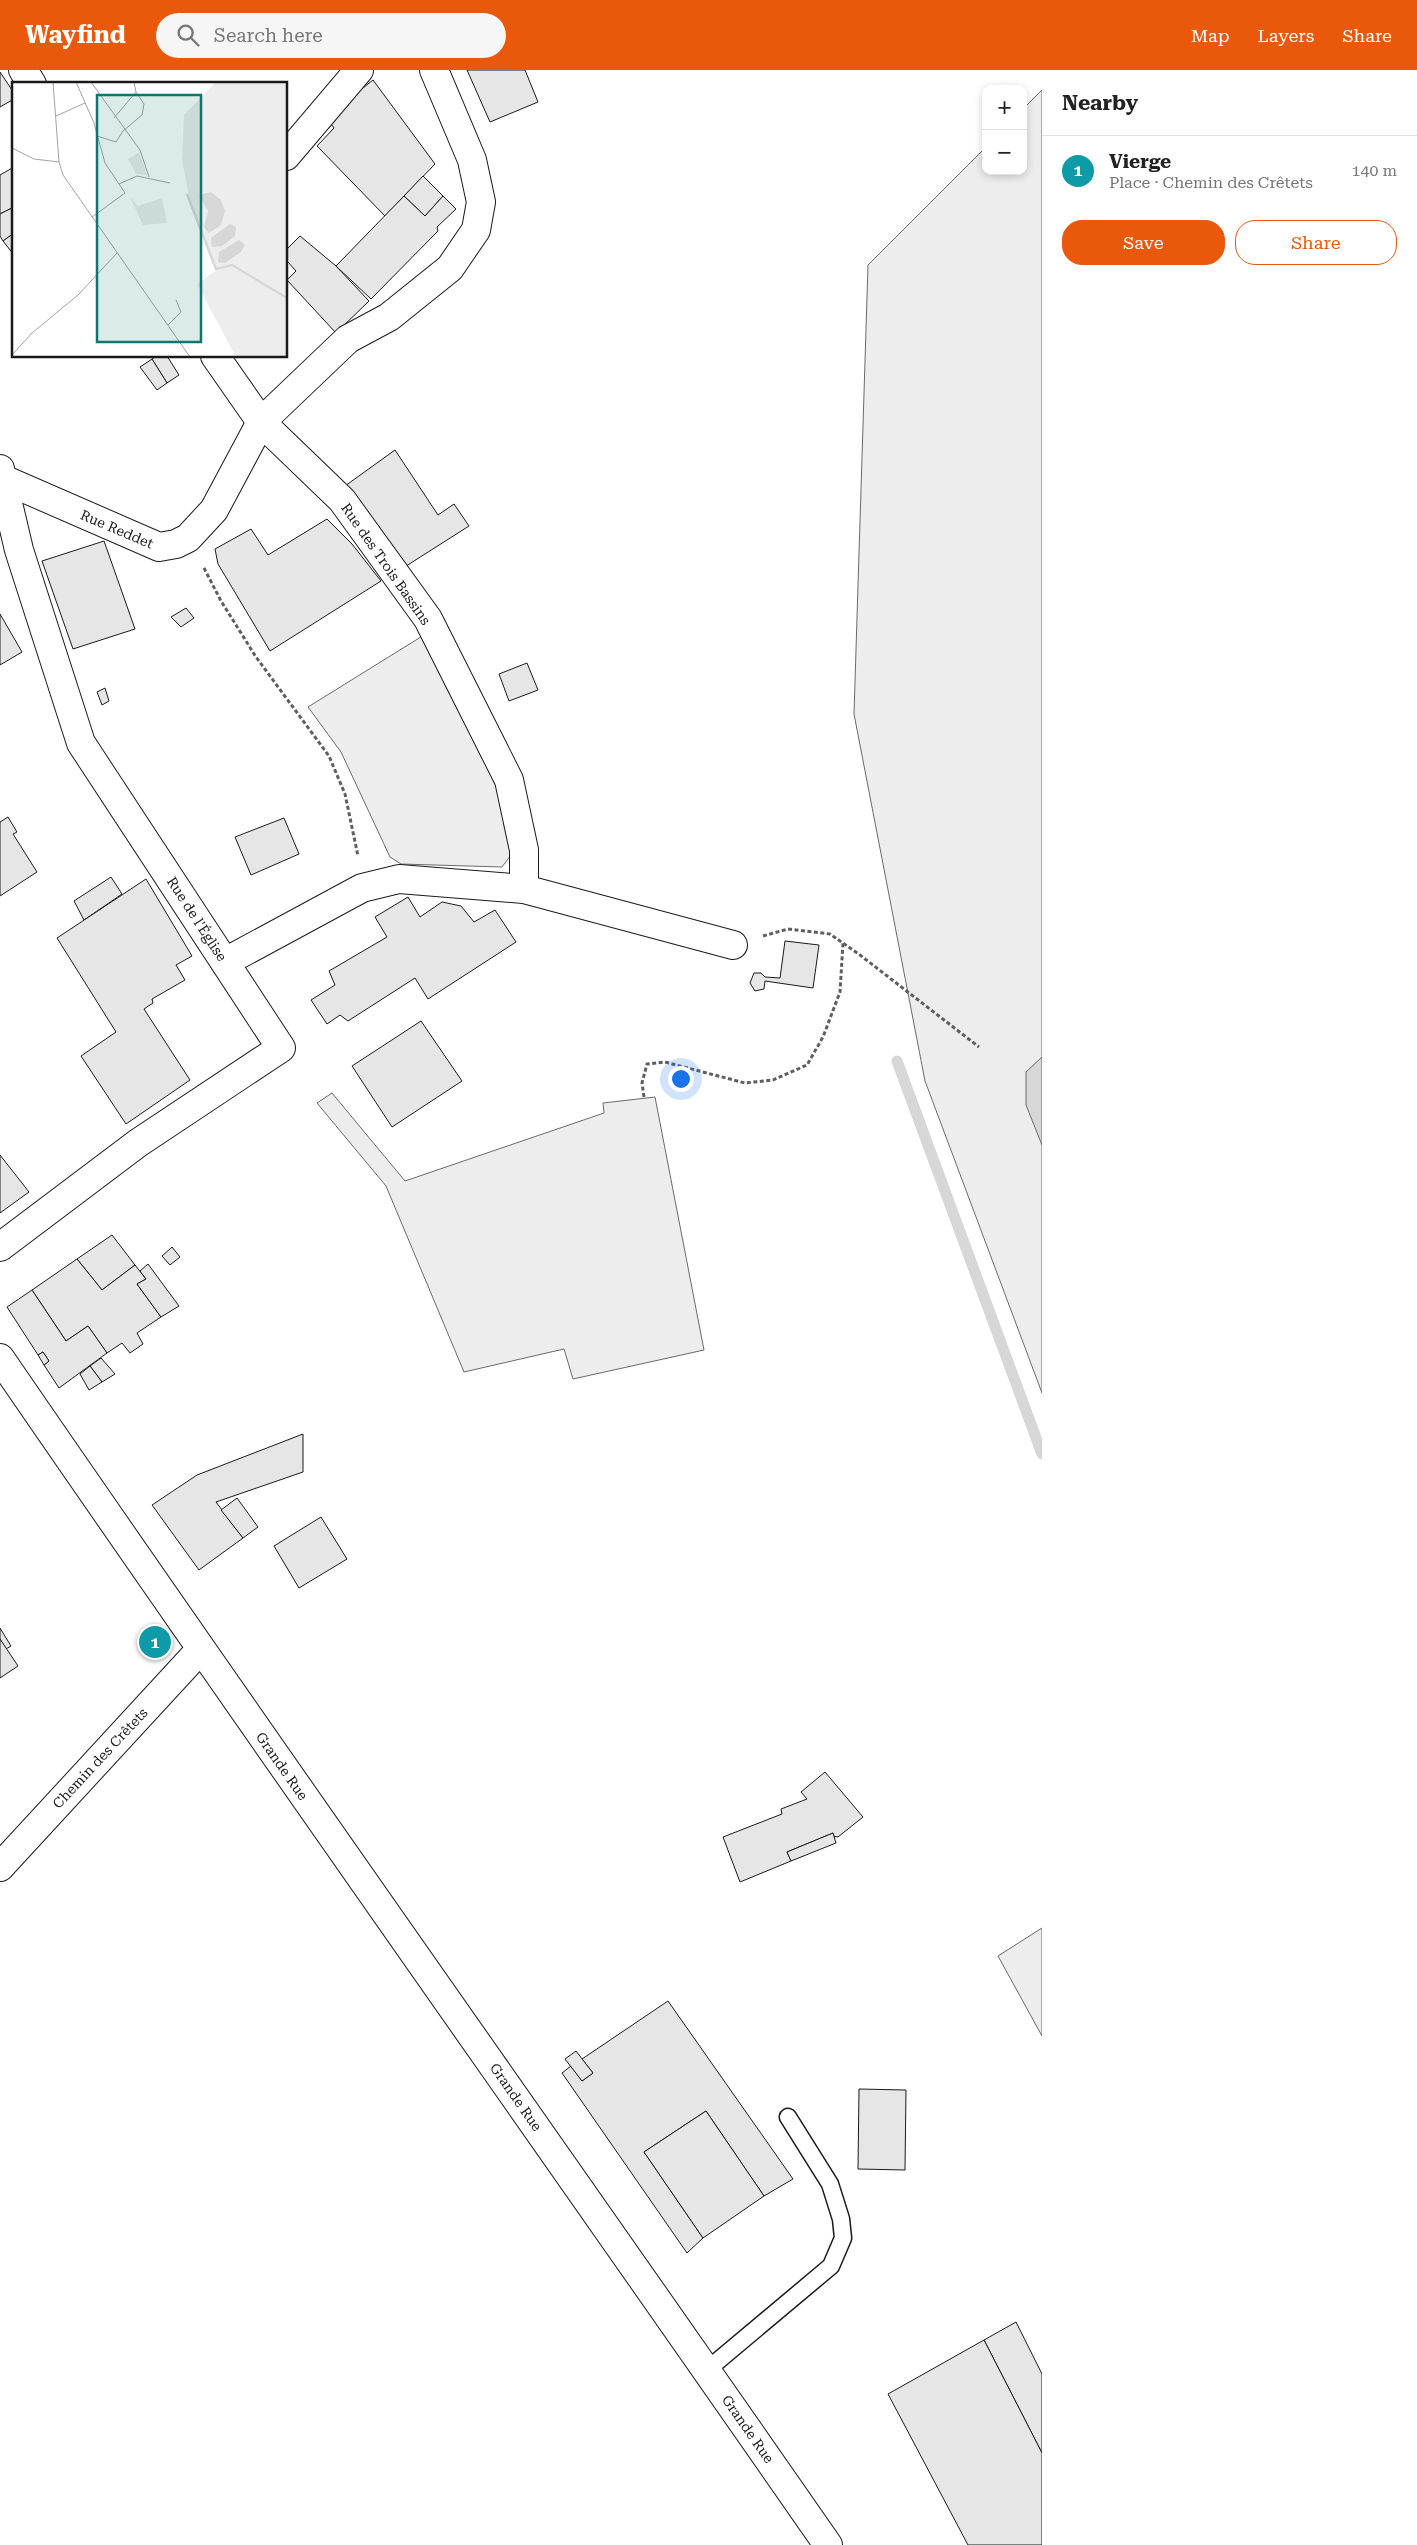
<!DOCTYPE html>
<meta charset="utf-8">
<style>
body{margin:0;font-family:"Roboto Serif",serif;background:#f6f6f6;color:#222}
.controls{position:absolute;right:15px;top:15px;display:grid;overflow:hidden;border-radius:10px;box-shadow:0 2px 8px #0003}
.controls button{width:45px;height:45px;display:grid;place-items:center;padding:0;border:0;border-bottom:1px solid #e0e0e0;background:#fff;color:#222;font:25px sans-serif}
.you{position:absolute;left:680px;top:1008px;width:18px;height:18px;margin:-12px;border:4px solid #fff;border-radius:50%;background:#1a73e8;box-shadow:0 0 0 8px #1a73e833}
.badge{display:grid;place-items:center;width:32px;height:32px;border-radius:50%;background:#ea580c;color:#fff;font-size:16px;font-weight:700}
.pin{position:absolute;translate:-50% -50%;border:2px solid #fff;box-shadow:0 1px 5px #0006}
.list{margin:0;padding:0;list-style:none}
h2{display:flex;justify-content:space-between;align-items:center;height:65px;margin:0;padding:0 20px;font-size:21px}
h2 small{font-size:16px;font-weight:400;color:#767676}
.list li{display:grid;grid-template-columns:32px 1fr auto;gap:15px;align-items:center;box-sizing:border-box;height:70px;padding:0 20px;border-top:1px solid #e0e0e0}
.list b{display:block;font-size:19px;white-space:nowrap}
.list p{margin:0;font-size:16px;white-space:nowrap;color:#767676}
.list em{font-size:16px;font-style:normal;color:#767676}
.actions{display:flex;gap:10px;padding:15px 20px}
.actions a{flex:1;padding:11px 0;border:1px solid #ea580c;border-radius:20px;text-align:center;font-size:18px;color:#ea580c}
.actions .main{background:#ea580c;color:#fff}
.icon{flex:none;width:28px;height:28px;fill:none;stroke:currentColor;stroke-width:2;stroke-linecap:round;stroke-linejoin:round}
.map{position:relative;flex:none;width:1042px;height:2475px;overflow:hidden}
header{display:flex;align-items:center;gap:30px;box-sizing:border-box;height:70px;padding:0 25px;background:#ea580c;color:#fff}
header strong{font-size:24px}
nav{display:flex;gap:28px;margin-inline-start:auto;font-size:18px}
.search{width:350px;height:45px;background:#f6f6f6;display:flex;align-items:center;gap:12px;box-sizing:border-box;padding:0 18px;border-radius:28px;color:#767676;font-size:19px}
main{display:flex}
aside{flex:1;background:#fff}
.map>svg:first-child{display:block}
.green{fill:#ededed;stroke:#6a6a6a}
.water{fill:#d7d7d7;stroke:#6a6a6a}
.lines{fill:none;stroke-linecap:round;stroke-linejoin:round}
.stream{stroke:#d7d7d7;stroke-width:11}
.building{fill:#e6e6e6;stroke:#1a1a1a}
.service-casing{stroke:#1a1a1a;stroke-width:19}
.minor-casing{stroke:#1a1a1a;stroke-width:30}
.tertiary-casing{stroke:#1a1a1a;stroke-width:30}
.path{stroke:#5f5f5f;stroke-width:3;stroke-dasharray:4 2.5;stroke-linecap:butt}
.service{stroke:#fff;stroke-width:16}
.minor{stroke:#fff;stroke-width:28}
.tertiary{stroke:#fff;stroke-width:28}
.labels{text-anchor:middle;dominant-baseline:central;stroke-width:4;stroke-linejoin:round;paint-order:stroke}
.street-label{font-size:14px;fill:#1a1a1a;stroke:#fff}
.inset-river{fill:none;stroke:#d7d7d7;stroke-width:2.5}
.inset-road{fill:none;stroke:#a3a3a3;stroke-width:1}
.view{fill:#0f766e;fill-opacity:0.15;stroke:#0f766e;stroke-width:2.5}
.inset-edge{fill:none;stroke:#1a1a1a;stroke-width:2.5}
</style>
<header>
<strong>Wayfind</strong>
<div class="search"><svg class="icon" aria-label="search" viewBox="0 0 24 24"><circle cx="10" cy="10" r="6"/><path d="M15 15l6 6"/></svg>Search here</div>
<nav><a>Map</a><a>Layers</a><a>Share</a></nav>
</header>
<main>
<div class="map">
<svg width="1042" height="2475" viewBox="0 0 1042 2475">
<rect width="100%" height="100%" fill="#fff"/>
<g class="green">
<path d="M 1042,20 L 1042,1323 L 925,1011 L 854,644 L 868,195 L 986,77 L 986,101 L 1023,101 L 1023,39 Z"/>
<path d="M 424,565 L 500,714 L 513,762 L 511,785 L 502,797 L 401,794 L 390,787 L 341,682 L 308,637 Z"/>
<path d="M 332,1023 L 405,1111 L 604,1043 L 603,1033 L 655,1027 L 704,1280 L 573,1309 L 564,1279 L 464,1302 L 386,1116 L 317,1033 Z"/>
<path d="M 1042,1858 L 1042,1966 L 998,1886 Z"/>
</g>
<path class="water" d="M 1042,987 L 1042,1075 L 1026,1035 L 1026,1002 Z"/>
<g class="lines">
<path class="stream" d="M 897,991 L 1042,1384"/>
</g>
<g class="building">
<path d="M 467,0 L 525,0 L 538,32 L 490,52 Z"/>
<path d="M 0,2 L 14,23 L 14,29 L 0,37 Z"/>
<path d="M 373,10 L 435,94 L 385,146 L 317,76 L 334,58 L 329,51 L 339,37 Z"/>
<path d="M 14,97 L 14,137 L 0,144 L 0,105 Z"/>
<path d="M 423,106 L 443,126 L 425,146 L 404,126 Z"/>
<path d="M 404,126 L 425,146 L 443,126 L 456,139 L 437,157 L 438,161 L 371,229 L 336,196 Z"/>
<path d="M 14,137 L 14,163 L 3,171 L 0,166 L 0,144 Z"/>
<path d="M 14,163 L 14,185 L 3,171 Z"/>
<path d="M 300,166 L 336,196 L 369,231 L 336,263 L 287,210 L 296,201 L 286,190 L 286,180 Z"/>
<path d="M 157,286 L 167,286 L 179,305 L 167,313 L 152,289 Z"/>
<path d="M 152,289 L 167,313 L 157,320 L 140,297 Z"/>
<path d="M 395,380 L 438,445 L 454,434 L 469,456 L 403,498 L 345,416 Z"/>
<path d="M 327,449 L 352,474 L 381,511 L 270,581 L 218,494 L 215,479 L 251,459 L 268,485 Z"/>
<path d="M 104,471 L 135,559 L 73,579 L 42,491 Z"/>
<path d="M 186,538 L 194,548 L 181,557 L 171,547 Z"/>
<path d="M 0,544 L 22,582 L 0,595 Z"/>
<path d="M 527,593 L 538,620 L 509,631 L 499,604 Z"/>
<path d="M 105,618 L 109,631 L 102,635 L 97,622 Z"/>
<path d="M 8,747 L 17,762 L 13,764 L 37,802 L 0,826 L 0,752 Z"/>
<path d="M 284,748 L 299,784 L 251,805 L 235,767 Z"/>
<path d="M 111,807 L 122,824 L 84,850 L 74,831 Z"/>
<path d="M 146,809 L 192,886 L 176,895 L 185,910 L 152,929 L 153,933 L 144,939 L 190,1010 L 126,1054 L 81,986 L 116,962 L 57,868 Z"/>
<path d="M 408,827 L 420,847 L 442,832 L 461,836 L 474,852 L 495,840 L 516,872 L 428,929 L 415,908 L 348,951 L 340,945 L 327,954 L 311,930 L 335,915 L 329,901 L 387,867 L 375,847 Z"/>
<path d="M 785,871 L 819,875 L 813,918 L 765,911 L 764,919 L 755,921 L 750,913 L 754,903 L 761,903 L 765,907 L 780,908 Z"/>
<path d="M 421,951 L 462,1011 L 392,1057 L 352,996 Z"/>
<path d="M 0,1085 L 29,1122 L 0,1143 Z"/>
<path d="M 112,1165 L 135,1195 L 102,1220 L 77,1189 Z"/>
<path d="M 172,1177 L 180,1187 L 170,1195 L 162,1186 Z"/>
<path d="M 77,1189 L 102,1220 L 135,1195 L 146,1209 L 137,1214 L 161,1247 L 137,1263 L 143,1274 L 130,1283 L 122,1273 L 107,1283 L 88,1256 L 66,1271 L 32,1220 Z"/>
<path d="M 148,1194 L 179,1236 L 161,1247 L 137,1214 L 146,1209 L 140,1201 Z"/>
<path d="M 32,1220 L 66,1271 L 88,1256 L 107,1283 L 59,1318 L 44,1295 L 49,1291 L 43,1282 L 38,1285 L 7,1237 Z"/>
<path d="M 43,1282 L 49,1291 L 44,1295 L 38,1285 Z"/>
<path d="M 101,1288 L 115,1304 L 102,1312 L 90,1296 Z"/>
<path d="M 90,1296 L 102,1312 L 89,1320 L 80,1304 Z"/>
<path d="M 303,1364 L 303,1402 L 216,1432 L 243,1468 L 199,1500 L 152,1435 L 197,1405 Z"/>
<path d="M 237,1428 L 258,1457 L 243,1468 L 221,1440 Z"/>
<path d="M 321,1447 L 347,1489 L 299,1518 L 274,1476 Z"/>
<path d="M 0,1558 L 11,1576 L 6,1579 L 0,1569 Z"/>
<path d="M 0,1569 L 18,1596 L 0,1608 Z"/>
<path d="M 825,1702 L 863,1747 L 838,1767 L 833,1766 L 833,1763 L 787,1782 L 791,1791 L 740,1812 L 723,1767 L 782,1744 L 781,1739 L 807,1729 L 801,1722 Z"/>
<path d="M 833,1763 L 836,1773 L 791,1791 L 787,1782 Z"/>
<path d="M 668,1931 L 793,2109 L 764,2126 L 706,2041 L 644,2082 L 703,2168 L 687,2183 L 562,2003 L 571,1996 L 582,2011 L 593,2003 L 582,1989 Z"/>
<path d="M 576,1981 L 593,2003 L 582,2011 L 565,1989 Z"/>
<path d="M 859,2019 L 906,2020 L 905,2100 L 858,2099 Z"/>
<path d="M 706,2041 L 764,2126 L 703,2168 L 644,2082 Z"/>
<path d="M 1016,2252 L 1042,2304 L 1042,2383 L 984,2270 Z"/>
<path d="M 984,2270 L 1042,2383 L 1042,2475 L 968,2475 L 888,2324 Z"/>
</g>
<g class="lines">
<defs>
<path id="service" d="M 707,2300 L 831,2196 L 843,2168 L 841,2149 L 830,2114 L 788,2047"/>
<g id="minor">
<path d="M 23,0 L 32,14"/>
<path d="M 286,86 L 359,0"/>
<path d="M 215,286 L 261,352 L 342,430 L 428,549 L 509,710 L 524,780 L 524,819"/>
<path d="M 0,399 L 19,480 L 81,673 L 281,978 L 138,1073 L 0,1177"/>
<path d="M 3,409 L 159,477 L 176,474 L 188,468 L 214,440 L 261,352 L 348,269 L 389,247 L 450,198 L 476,160 L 481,132 L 472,90 L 434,0"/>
<path d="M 225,892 L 362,818 L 399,809 L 524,819 L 733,875"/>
<path d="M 0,1797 L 200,1580"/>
</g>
<path id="tertiary" d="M 0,1288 C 273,1686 553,2079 828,2475"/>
</defs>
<use href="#service" class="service-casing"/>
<use href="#minor" class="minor-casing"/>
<use href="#tertiary" class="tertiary-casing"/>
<g class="path">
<path d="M 204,498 L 221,531 L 256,587 L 329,686 L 345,724 L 358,786"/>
<path d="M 763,866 L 788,859 L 830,864 L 860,885 L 979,977"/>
<path d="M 644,1027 L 642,1013 L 647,994 L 665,992 L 745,1013 L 773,1010 L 807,995 L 823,967 L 840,922 L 843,873"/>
</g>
<use href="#service" class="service"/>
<use href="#minor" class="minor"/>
<use href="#tertiary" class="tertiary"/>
</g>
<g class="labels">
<g class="street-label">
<text transform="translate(117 459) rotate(23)">Rue Reddet</text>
<text transform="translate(386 494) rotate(55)">Rue des Trois Bassins</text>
<text transform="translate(197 849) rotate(57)">Rue de l'Église</text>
<text transform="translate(100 1688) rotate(-47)">Chemin des Crêtets</text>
<text transform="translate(282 1696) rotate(55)">Grande Rue</text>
<text transform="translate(516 2027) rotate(55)">Grande Rue</text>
<text transform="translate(748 2359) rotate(55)">Grande Rue</text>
</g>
</g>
<g transform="translate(12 12)">
<rect width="275" height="275" fill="#fff"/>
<path d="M 204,0 L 275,0 L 275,275 L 224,275 L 185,202 L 205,188 L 177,114 L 170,78 L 172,33 ZM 127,70 L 135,93 L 124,92 L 116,77 ZM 118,115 L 126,124 L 150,116 L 155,141 L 131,143 Z" fill="#ededed"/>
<path d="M 199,110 L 209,118 L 213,129 L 209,143 L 197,151 L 192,145 L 196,129 L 187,113 ZM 218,142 L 224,145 L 223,154 L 210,164 L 200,165 L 199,156 ZM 227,158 L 233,163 L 229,170 L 213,181 L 206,180 L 207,170 Z" fill="#d7d7d7"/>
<path class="inset-river" d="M 175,112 L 204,187 L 220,183 L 275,216"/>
<path class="inset-road" d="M 41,0 L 47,80 L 51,93 L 178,275M 64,0 L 82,41 L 93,81 L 113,111 L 80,135M 79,0 L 128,68 L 137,95M 44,34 L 73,21M 102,36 L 124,10 L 122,0M 85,54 L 104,60 L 111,49 L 130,33 L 132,22 L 124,10M 0,66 L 22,77 L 47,80M 107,102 L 125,94 L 158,101M 156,243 L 169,230 L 164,218M 0,273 L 20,251 L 66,213 L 105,171"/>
<path class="view" d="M 85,13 L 189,13 L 189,260 L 85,260 Z"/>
<rect width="275" height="275" class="inset-edge"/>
</g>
</svg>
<div class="controls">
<button>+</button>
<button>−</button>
</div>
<div class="you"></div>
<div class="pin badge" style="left:155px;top:1572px;background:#0f9aa8">1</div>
</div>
<aside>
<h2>Nearby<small></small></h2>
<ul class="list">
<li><span class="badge" style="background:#0f9aa8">1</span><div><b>Vierge</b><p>Place · Chemin des Crêtets</p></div><em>140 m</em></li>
</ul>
<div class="actions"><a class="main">Save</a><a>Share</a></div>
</aside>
</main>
